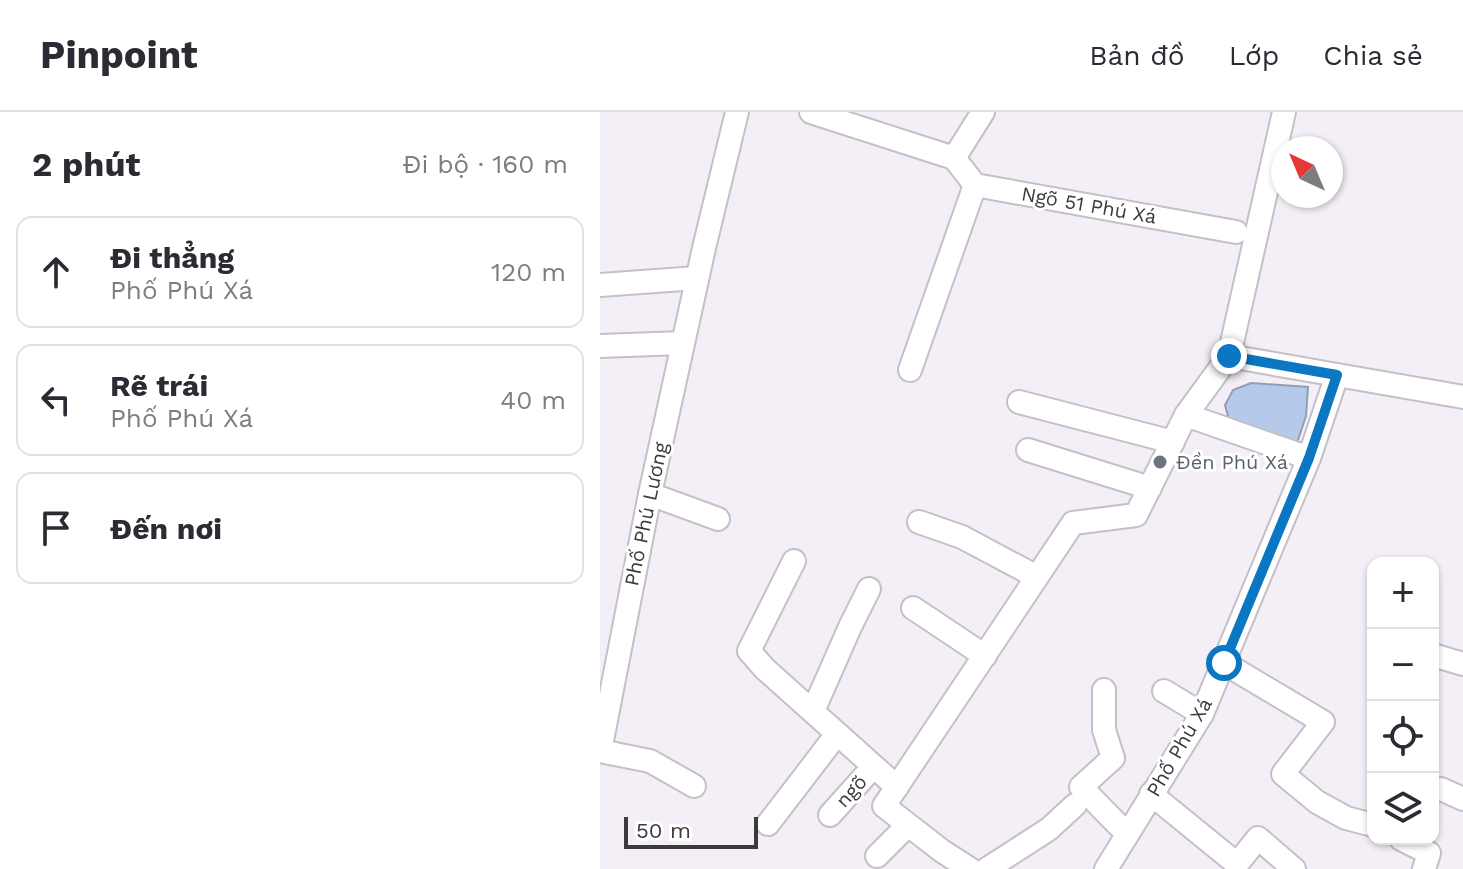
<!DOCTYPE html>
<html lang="vi">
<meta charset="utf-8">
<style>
body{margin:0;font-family:"Work Sans",sans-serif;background:#f7f7f7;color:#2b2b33}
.controls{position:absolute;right:24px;bottom:24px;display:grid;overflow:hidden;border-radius:16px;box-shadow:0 2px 6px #0004}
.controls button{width:72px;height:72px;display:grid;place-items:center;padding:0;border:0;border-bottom:2px solid #e1e1e2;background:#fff;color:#2b2b33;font:40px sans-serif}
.compass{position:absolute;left:671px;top:24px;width:72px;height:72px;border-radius:50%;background:#fff;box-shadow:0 2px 6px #0004;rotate:316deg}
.scale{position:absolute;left:24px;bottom:20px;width:134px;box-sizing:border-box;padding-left:8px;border:4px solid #3c3a3d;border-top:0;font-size:22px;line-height:28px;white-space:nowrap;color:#3c3a3d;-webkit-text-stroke:6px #fff;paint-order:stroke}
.stop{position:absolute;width:24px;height:24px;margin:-18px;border:6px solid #0b77c2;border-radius:50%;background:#fff}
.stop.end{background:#0b77c2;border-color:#fff;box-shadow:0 2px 8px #0008}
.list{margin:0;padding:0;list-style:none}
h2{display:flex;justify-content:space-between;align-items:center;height:104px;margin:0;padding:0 32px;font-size:34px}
h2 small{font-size:26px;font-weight:400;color:#7c7c81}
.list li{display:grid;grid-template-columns:52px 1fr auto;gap:24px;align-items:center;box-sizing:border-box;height:112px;margin:0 16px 16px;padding:0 16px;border:2px solid #e1e1e2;border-radius:16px}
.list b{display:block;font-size:30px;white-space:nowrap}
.list p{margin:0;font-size:26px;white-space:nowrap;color:#7c7c81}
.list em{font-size:26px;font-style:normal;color:#7c7c81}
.icon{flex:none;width:44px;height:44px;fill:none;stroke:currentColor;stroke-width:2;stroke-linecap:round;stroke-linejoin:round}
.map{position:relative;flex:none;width:863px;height:757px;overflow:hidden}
header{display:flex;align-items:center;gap:48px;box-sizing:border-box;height:112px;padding:0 40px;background:#fff;border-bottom:2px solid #e1e1e2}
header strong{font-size:38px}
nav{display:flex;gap:44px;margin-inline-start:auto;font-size:28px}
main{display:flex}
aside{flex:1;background:#fff}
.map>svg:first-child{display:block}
.water{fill:#b5c9ea;stroke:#919eb6;stroke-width:2}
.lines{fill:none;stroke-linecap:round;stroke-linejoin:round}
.minor-casing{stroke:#c5c0c7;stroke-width:26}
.minor{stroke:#fff;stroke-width:22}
.route{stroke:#0b77c2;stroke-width:10}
.worship-dot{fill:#6b7280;stroke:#fff;stroke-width:3}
.labels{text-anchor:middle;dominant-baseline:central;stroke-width:6;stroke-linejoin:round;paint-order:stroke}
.street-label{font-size:20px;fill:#3c3a3d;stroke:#fff}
.worship-label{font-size:20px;fill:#5b616d;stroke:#fff;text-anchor:start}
</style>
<header>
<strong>Pinpoint</strong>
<nav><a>Bản đồ</a><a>Lớp</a><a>Chia sẻ</a></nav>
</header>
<main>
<aside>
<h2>2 phút<small>Đi bộ · 160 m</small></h2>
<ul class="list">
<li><svg class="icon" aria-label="ahead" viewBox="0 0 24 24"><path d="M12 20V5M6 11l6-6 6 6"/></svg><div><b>Đi thẳng</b><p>Phố Phú Xá</p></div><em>120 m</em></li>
<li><svg class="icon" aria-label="left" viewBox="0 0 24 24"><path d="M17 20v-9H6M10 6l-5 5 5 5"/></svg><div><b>Rẽ trái</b><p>Phố Phú Xá</p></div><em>40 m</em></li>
<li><svg class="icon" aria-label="arrive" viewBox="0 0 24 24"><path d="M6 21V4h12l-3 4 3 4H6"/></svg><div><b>Đến nơi</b></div></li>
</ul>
</aside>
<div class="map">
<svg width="863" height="757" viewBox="0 0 863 757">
<rect width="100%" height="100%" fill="#f4eff7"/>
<path class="water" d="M 651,271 L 708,275 L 706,304 L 697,331 L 629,308 L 625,293 L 633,278 Z"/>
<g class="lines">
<defs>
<g id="minor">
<path d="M 211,0 L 354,46 L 375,73 L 636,120"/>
<path d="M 354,46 L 383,0"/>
<path d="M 0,173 L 97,166"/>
<path d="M 0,234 L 83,231"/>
<path d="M 310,258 L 375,73"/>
<path d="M 737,263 L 863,285"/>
<path d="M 419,290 L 573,330"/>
<path d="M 586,303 L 709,346"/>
<path d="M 428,338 L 550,376"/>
<path d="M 50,382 L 118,407"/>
<path d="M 319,410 L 362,425 L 437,465"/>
<path d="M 194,449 L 149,539 L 165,557 L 297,675"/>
<path d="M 313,496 L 385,544"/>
<path d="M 833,543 L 863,552"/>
<path d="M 624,551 L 723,610 L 683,662 L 717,690 L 746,706 L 773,713"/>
<path d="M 504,578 L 504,618 L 513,646 L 481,675 L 527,722"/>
<path d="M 564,579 L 602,602"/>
<path d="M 213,599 L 250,515 L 269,477"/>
<path d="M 94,674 L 50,649 L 0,639 L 50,382 L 104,136 L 137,0"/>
<path d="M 841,677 L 863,687"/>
<path d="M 551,682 L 637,752 L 658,726 L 694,757"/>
<path d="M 230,703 L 273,655"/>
<path d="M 168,712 L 237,622"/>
<path d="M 801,727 L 829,741 L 824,757"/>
<path d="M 277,744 L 308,713"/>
<path d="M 370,757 L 342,739 L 284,694 L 473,411 L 536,403 L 586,303 L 629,244"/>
<path d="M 387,757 L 449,717 L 475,693"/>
<path d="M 506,757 L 602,602 L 709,346 L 737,263 L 629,244 L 684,0"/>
</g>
</defs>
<use href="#minor" class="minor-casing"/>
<use href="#minor" class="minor"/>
</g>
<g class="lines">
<path class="route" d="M 624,551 L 709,346 L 737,263 L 629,244"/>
</g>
<circle class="worship-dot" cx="560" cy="350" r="8"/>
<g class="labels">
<g class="street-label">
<text transform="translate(489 93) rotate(10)">Ngõ 51 Phú Xá</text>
<text transform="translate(46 402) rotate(-78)">Phố Phú Lương</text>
<text transform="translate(579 635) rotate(-60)">Phố Phú Xá</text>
<text transform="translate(251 679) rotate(-48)">ngõ</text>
</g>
<g class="worship-label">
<text x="576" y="350">Đền Phú Xá</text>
</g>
</g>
</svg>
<div class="controls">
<button>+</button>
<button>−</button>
<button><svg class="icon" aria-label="locate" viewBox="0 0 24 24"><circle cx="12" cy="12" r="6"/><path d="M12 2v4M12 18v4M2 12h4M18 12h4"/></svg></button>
<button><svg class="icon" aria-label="layers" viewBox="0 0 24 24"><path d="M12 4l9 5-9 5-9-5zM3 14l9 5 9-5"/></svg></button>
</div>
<svg class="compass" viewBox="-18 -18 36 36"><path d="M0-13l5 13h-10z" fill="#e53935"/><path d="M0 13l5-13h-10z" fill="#7c7c81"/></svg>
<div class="scale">50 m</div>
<div class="stop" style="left:624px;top:551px"></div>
<div class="stop end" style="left:629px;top:244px"></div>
</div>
</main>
